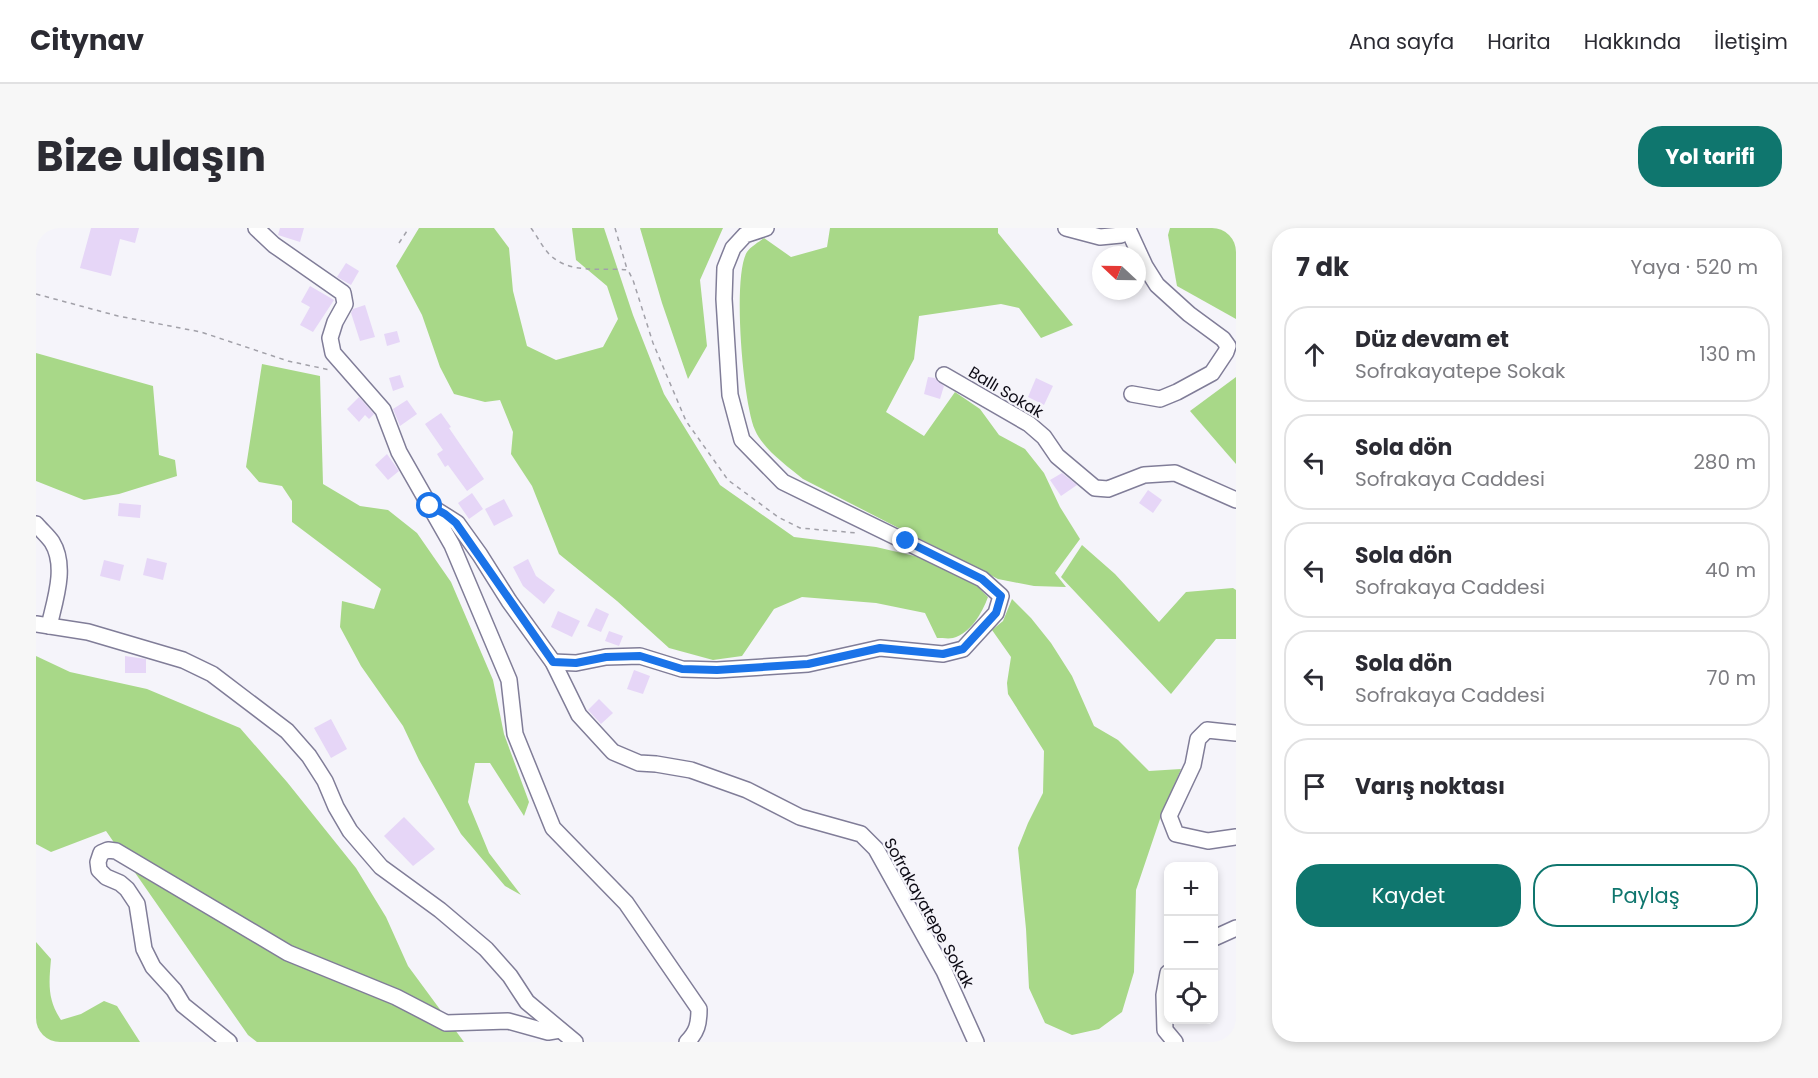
<!DOCTYPE html>
<html lang="tr">
<meta charset="utf-8">
<style>
body{margin:0;font-family:Poppins,sans-serif;background:#f7f7f7;color:#2b2b33}
.controls{position:absolute;right:18px;bottom:18px;display:grid;overflow:hidden;border-radius:12px;box-shadow:0 3px 9px #0003}
.controls button{width:54px;height:54px;display:grid;place-items:center;padding:0;border:0;border-bottom:2px solid #e1e1e2;background:#fff;color:#2b2b33;font:30px sans-serif}
.compass{position:absolute;left:1056px;top:18px;width:54px;height:54px;border-radius:50%;background:#fff;box-shadow:0 3px 9px #0003;rotate:292deg}
.stop{position:absolute;width:18px;height:18px;margin:-14px;border:4px solid #1a73e8;border-radius:50%;background:#fff}
.stop.end{background:#1a73e8;border-color:#fff;box-shadow:0 2px 6px #0008}
.list{margin:0;padding:0;list-style:none}
h2{display:flex;justify-content:space-between;align-items:center;height:78px;margin:0;padding:0 24px;font-size:26px}
h2 small{font-size:20px;font-weight:400;color:#7c7c81}
.list li{display:grid;grid-template-columns:39px 1fr auto;gap:18px;align-items:center;box-sizing:border-box;height:96px;margin:0 12px 12px;padding:0 12px;border:2px solid #e1e1e2;border-radius:24px}
.list b{display:block;font-size:22px;white-space:nowrap}
.list p{margin:0;font-size:20px;white-space:nowrap;color:#7c7c81}
.list em{font-size:20px;font-style:normal;color:#7c7c81}
.actions{display:flex;gap:12px;padding:18px 24px}
.actions a{flex:1;padding:14px 0;border:2px solid #0f766e;border-radius:24px;text-align:center;font-size:21px;color:#0f766e}
.actions .main{background:#0f766e;color:#fff}
.icon{flex:none;width:33px;height:33px;fill:none;stroke:currentColor;stroke-width:2;stroke-linecap:round;stroke-linejoin:round}
.map{position:relative;flex:none;width:1200px;height:814px;overflow:hidden;border-radius:24px}
header{display:flex;align-items:center;gap:36px;box-sizing:border-box;height:84px;padding:0 30px;background:#fff;border-bottom:2px solid #e1e1e2}
header strong{font-size:28px}
nav{display:flex;gap:33px;margin-inline-start:auto;font-size:21px}
.intro{display:flex;align-items:center;justify-content:space-between;box-sizing:border-box;height:144px;padding:0 36px}
h1{margin:0;font-size:42px}
.button{padding:15px 27px;border-radius:24px;background:#0f766e;color:#fff;font-size:21px;font-weight:700}
main{display:flex;gap:36px;padding:0 36px}
aside{flex:1;background:#fff;border-radius:24px;box-shadow:0 3px 9px #0003}
.map>svg:first-child{display:block}
.green{fill:#a8d888}
.building{fill:#e6d6f7}
.lines{fill:none;stroke-linecap:round;stroke-linejoin:round}
.minor-casing{stroke:#807d98;stroke-width:18}
.path{stroke:#a2a1a9;stroke-width:1.5;stroke-dasharray:4.5 4.5;stroke-linecap:butt}
.minor{stroke:#fff;stroke-width:15}
.route{stroke:#1a73e8;stroke-width:8}
.labels{text-anchor:middle;dominant-baseline:central;stroke-width:4.5;stroke-linejoin:round;paint-order:stroke}
.street-label{font-size:16px;fill:#0d0b15;stroke:#f5f4fa}
</style>
<header>
<strong>Citynav</strong>
<nav><a>Ana sayfa</a><a>Harita</a><a>Hakkında</a><a>İletişim</a></nav>
</header>
<div class="intro"><h1>Bize ulaşın</h1><a class="button">Yol tarifi</a></div>
<main>
<div class="map">
<svg width="1200" height="814" viewBox="0 0 1200 814">
<rect width="100%" height="100%" fill="#f5f4fa"/>
<g class="green">
<path d="M 383,0 L 458,0 L 473,20 L 477,63 L 491,118 L 520,132 L 567,119 L 582,91 L 571,58 L 540,32 L 536,0 L 568,0 L 597,87 L 628,166 L 684,257 L 758,309 L 840,319 L 883,329 L 938,355 L 952,369 C 946,385 935,405 917,410 C 913,411 906,410 901,410 L 889,385 L 840,375 L 766,369 L 738,381 L 706,428 L 677,432 L 633,420 L 581,373 L 523,326 L 496,258 L 475,226 L 477,204 L 464,172 L 449,174 L 418,166 L 404,139 L 386,87 L 360,38 Z"/>
<path d="M 604,0 L 687,0 L 664,52 L 671,118 L 652,151 L 626,75 Z"/>
<path d="M 794,0 L 962,0 L 962,5 L 1037,97 L 1005,110 L 983,80 L 965,76 L 883,88 L 878,131 L 850,184 L 888,208 L 919,164 L 944,181 L 963,207 L 989,221 L 1008,245 L 1024,279 L 1044,311 L 1019,345 L 1030,359 L 998,358 L 962,351 L 767,251 C 751,238 727,221 719,202 C 707,175 696,48 711,24 C 714,19 723,14 728,10 L 755,29 L 791,19 Z"/>
<path d="M 1134,0 L 1200,0 L 1200,91 L 1141,58 L 1132,7 Z"/>
<path d="M 0,125 L 117,158 L 123,227 L 139,232 L 141,248 L 83,266 L 48,272 L 0,253 Z"/>
<path d="M 226,136 L 284,148 L 287,256 L 324,278 L 352,282 L 381,305 L 415,354 L 457,452 L 468,506 L 493,574 L 488,588 L 454,535 L 439,535 L 432,574 L 453,625 L 485,667 L 469,658 L 425,606 L 383,532 L 367,498 L 325,438 L 304,399 L 306,373 L 338,381 L 345,361 L 256,294 L 256,273 L 246,258 L 223,254 L 210,239 Z"/>
<path d="M 1200,149 L 1200,236 L 1154,183 Z"/>
<path d="M 1046,317 L 1079,346 L 1123,394 L 1150,364 L 1197,360 L 1200,362 L 1200,411 L 1180,411 L 1135,466 L 1025,349 Z"/>
<path d="M 976,371 L 995,390 L 1015,415 L 1036,448 L 1058,498 L 1082,512 L 1113,543 L 1145,541 L 1125,588 L 1100,662 L 1098,744 L 1086,784 L 1063,801 L 1036,807 L 1009,795 L 993,760 L 990,701 L 982,620 L 992,595 L 1007,565 L 1008,523 L 972,466 L 971,455 L 975,429 L 956,402 L 967,393 Z"/>
<path d="M 0,428 L 34,444 L 111,461 L 204,500 L 251,554 L 320,640 L 350,689 L 372,738 L 428,814 L 221,814 L 212,807 L 70,603 L 15,624 L 0,616 Z"/>
<path d="M 0,714 L 15,731 C 13,755 11,771 25,792 L 45,786 L 68,773 L 81,778 L 104,814 L 0,814 Z"/>
</g>
<g class="building">
<path d="M 55,0 L 103,0 L 99,15 L 84,11 L 75,48 L 44,40 Z"/>
<path d="M 244,0 L 268,0 L 264,14 L 242,7 Z"/>
<path d="M 310,35 L 323,43 L 315,57 L 301,49 Z"/>
<path d="M 274,58 L 298,72 L 277,104 L 264,97 L 274,79 L 265,74 Z"/>
<path d="M 329,77 L 339,109 L 324,113 L 315,85 L 317,81 Z"/>
<path d="M 361,103 L 364,114 L 351,118 L 348,106 Z"/>
<path d="M 364,147 L 368,159 L 357,163 L 353,150 Z"/>
<path d="M 892,149 L 899,150 L 908,158 L 904,171 L 888,166 Z"/>
<path d="M 1000,150 L 1017,158 L 1008,177 L 992,169 Z"/>
<path d="M 323,169 L 338,186 L 333,191 L 329,187 L 323,194 L 311,181 Z"/>
<path d="M 371,172 L 381,186 L 364,198 L 357,181 Z"/>
<path d="M 405,185 L 415,199 L 413,200 L 448,251 L 431,263 L 412,237 L 409,239 L 401,226 L 407,222 L 389,196 Z"/>
<path d="M 351,226 L 363,243 L 352,252 L 339,237 Z"/>
<path d="M 1026,245 L 1041,257 L 1025,268 L 1014,252 Z"/>
<path d="M 1112,262 L 1126,272 L 1117,285 L 1103,275 Z"/>
<path d="M 436,265 L 447,281 L 433,291 L 422,275 Z"/>
<path d="M 468,271 L 477,288 L 458,298 L 449,281 Z"/>
<path d="M 83,275 L 105,277 L 104,290 L 82,288 Z"/>
<path d="M 111,330 L 131,335 L 127,352 L 107,347 Z"/>
<path d="M 492,331 L 500,348 L 519,362 L 508,376 L 487,358 L 477,339 Z"/>
<path d="M 68,332 L 88,337 L 84,353 L 64,348 Z"/>
<path d="M 560,380 L 573,386 L 565,404 L 551,398 Z"/>
<path d="M 522,383 L 544,393 L 536,409 L 515,399 Z"/>
<path d="M 573,403 L 587,408 L 583,418 L 569,413 Z"/>
<path d="M 89,428 L 110,431 L 110,445 L 89,445 Z"/>
<path d="M 598,442 L 614,448 L 607,466 L 591,461 Z"/>
<path d="M 563,471 L 577,485 L 565,496 L 552,482 Z"/>
<path d="M 295,491 L 311,521 L 295,530 L 278,500 Z"/>
<path d="M 368,589 L 399,621 L 377,638 L 348,608 Z"/>
</g>
<g class="lines">
<defs>
<g id="minor">
<path d="M 220,0 L 238,17 L 307,65 L 309,76 L 299,94 L 294,110 L 297,125 L 347,182 L 363,224 L 416,317 L 473,452 L 479,506 L 517,600 L 590,675 L 663,781 C 663,796 661,804 651,814"/>
<path d="M 1030,0 L 1064,9 L 1085,7 L 1092,0"/>
<path d="M 1092,1 L 1109,38 L 1121,57 L 1153,86 L 1187,111 L 1192,118 L 1190,124 L 1176,145 L 1141,164 L 1124,171 L 1096,166"/>
<path d="M 908,147 L 993,196 L 1008,209 L 1021,228 L 1059,260 L 1072,261 L 1108,247 L 1139,245 L 1200,272"/>
<path d="M 394,278 L 421,295 L 444,327 L 473,373 L 517,434 L 543,487 L 577,524 L 603,535 L 620,536 L 655,542 L 711,562 L 764,589 L 825,606 L 840,621 L 908,743 L 940,814"/>
<path d="M 0,296 C 5,302 12,308 16,314 C 31,338 19,372 13,398"/>
<path d="M 0,396 L 52,404 L 147,432 L 176,446 L 251,503 L 273,528 L 289,553 L 300,579 L 314,603 L 345,639 L 404,682 L 450,721 L 474,748 L 491,774 L 539,814"/>
<path d="M 517,434 L 540,435 L 570,429 L 604,428 L 646,441 L 681,442 L 772,436 L 844,420 L 907,426 L 927,421 L 960,385 L 965,368 L 946,351 L 747,254 L 706,212 L 694,167 L 688,71 L 689,40 L 697,20 L 709,7 L 730,0"/>
<path d="M 1200,505 L 1171,502 L 1162,511 L 1157,537 L 1133,588 L 1140,606 L 1172,613 L 1200,609"/>
<path d="M 1178,710 L 1200,700"/>
<path d="M 1132,745 L 1128,767 L 1129,802 L 1139,814"/>
<path d="M 193,814 L 147,777 L 138,762 L 117,739 L 108,721 L 101,676 L 91,661 L 84,655 L 70,649 L 63,642 L 62,634 L 65,625 L 72,622 L 80,623 L 252,725 L 360,769 L 410,795 L 472,793 L 512,804 L 524,802"/>
</g>
</defs>
<use href="#minor" class="minor-casing"/>
<g class="path">
<path d="M 495,0 C 501,8 507,20 514,27 C 535,47 566,39 592,42 L 597,52 L 617,115 L 650,193 L 692,252 L 742,289 L 764,300 L 821,305"/>
<path d="M 579,0 L 591,41"/>
<path d="M 363,15 L 373,0"/>
<path d="M 0,66 L 82,88 L 165,104 L 252,133 L 294,142"/>
</g>
<use href="#minor" class="minor"/>
</g>
<g class="lines">
<path class="route" d="M 394,278 L 409,286 L 420,295 L 517,434 L 540,435 L 570,429 L 604,428 L 646,441 L 681,442 L 772,436 L 844,420 L 907,426 L 927,421 L 960,385 L 965,368 L 946,351 L 870,313"/>
</g>
<g class="labels">
<g class="street-label">
<text transform="translate(970 164) rotate(31)">Ballı Sokak</text>
<text transform="translate(893 685) rotate(61)">Sofrakayatepe Sokak</text>
</g>
</g>
</svg>
<div class="controls">
<button>+</button>
<button>−</button>
<button><svg class="icon" aria-label="locate" viewBox="0 0 24 24"><circle cx="12" cy="12" r="6"/><path d="M12 2v4M12 18v4M2 12h4M18 12h4"/></svg></button>
</div>
<svg class="compass" viewBox="-18 -18 36 36"><path d="M0-13l5 13h-10z" fill="#e53935"/><path d="M0 13l5-13h-10z" fill="#7c7c81"/></svg>
<div class="stop" style="left:394px;top:278px"></div>
<div class="stop end" style="left:870px;top:313px"></div>
</div>
<aside>
<h2>7 dk<small>Yaya · 520 m</small></h2>
<ul class="list">
<li><svg class="icon" aria-label="ahead" viewBox="0 0 24 24"><path d="M12 20V5M6 11l6-6 6 6"/></svg><div><b>Düz devam et</b><p>Sofrakayatepe Sokak</p></div><em>130 m</em></li>
<li><svg class="icon" aria-label="left" viewBox="0 0 24 24"><path d="M17 20v-9H6M10 6l-5 5 5 5"/></svg><div><b>Sola dön</b><p>Sofrakaya Caddesi</p></div><em>280 m</em></li>
<li><svg class="icon" aria-label="left" viewBox="0 0 24 24"><path d="M17 20v-9H6M10 6l-5 5 5 5"/></svg><div><b>Sola dön</b><p>Sofrakaya Caddesi</p></div><em>40 m</em></li>
<li><svg class="icon" aria-label="left" viewBox="0 0 24 24"><path d="M17 20v-9H6M10 6l-5 5 5 5"/></svg><div><b>Sola dön</b><p>Sofrakaya Caddesi</p></div><em>70 m</em></li>
<li><svg class="icon" aria-label="arrive" viewBox="0 0 24 24"><path d="M6 21V4h12l-3 4 3 4H6"/></svg><div><b>Varış noktası</b></div></li>
</ul>
<div class="actions"><a class="main">Kaydet</a><a>Paylaş</a></div>
</aside>
</main>
